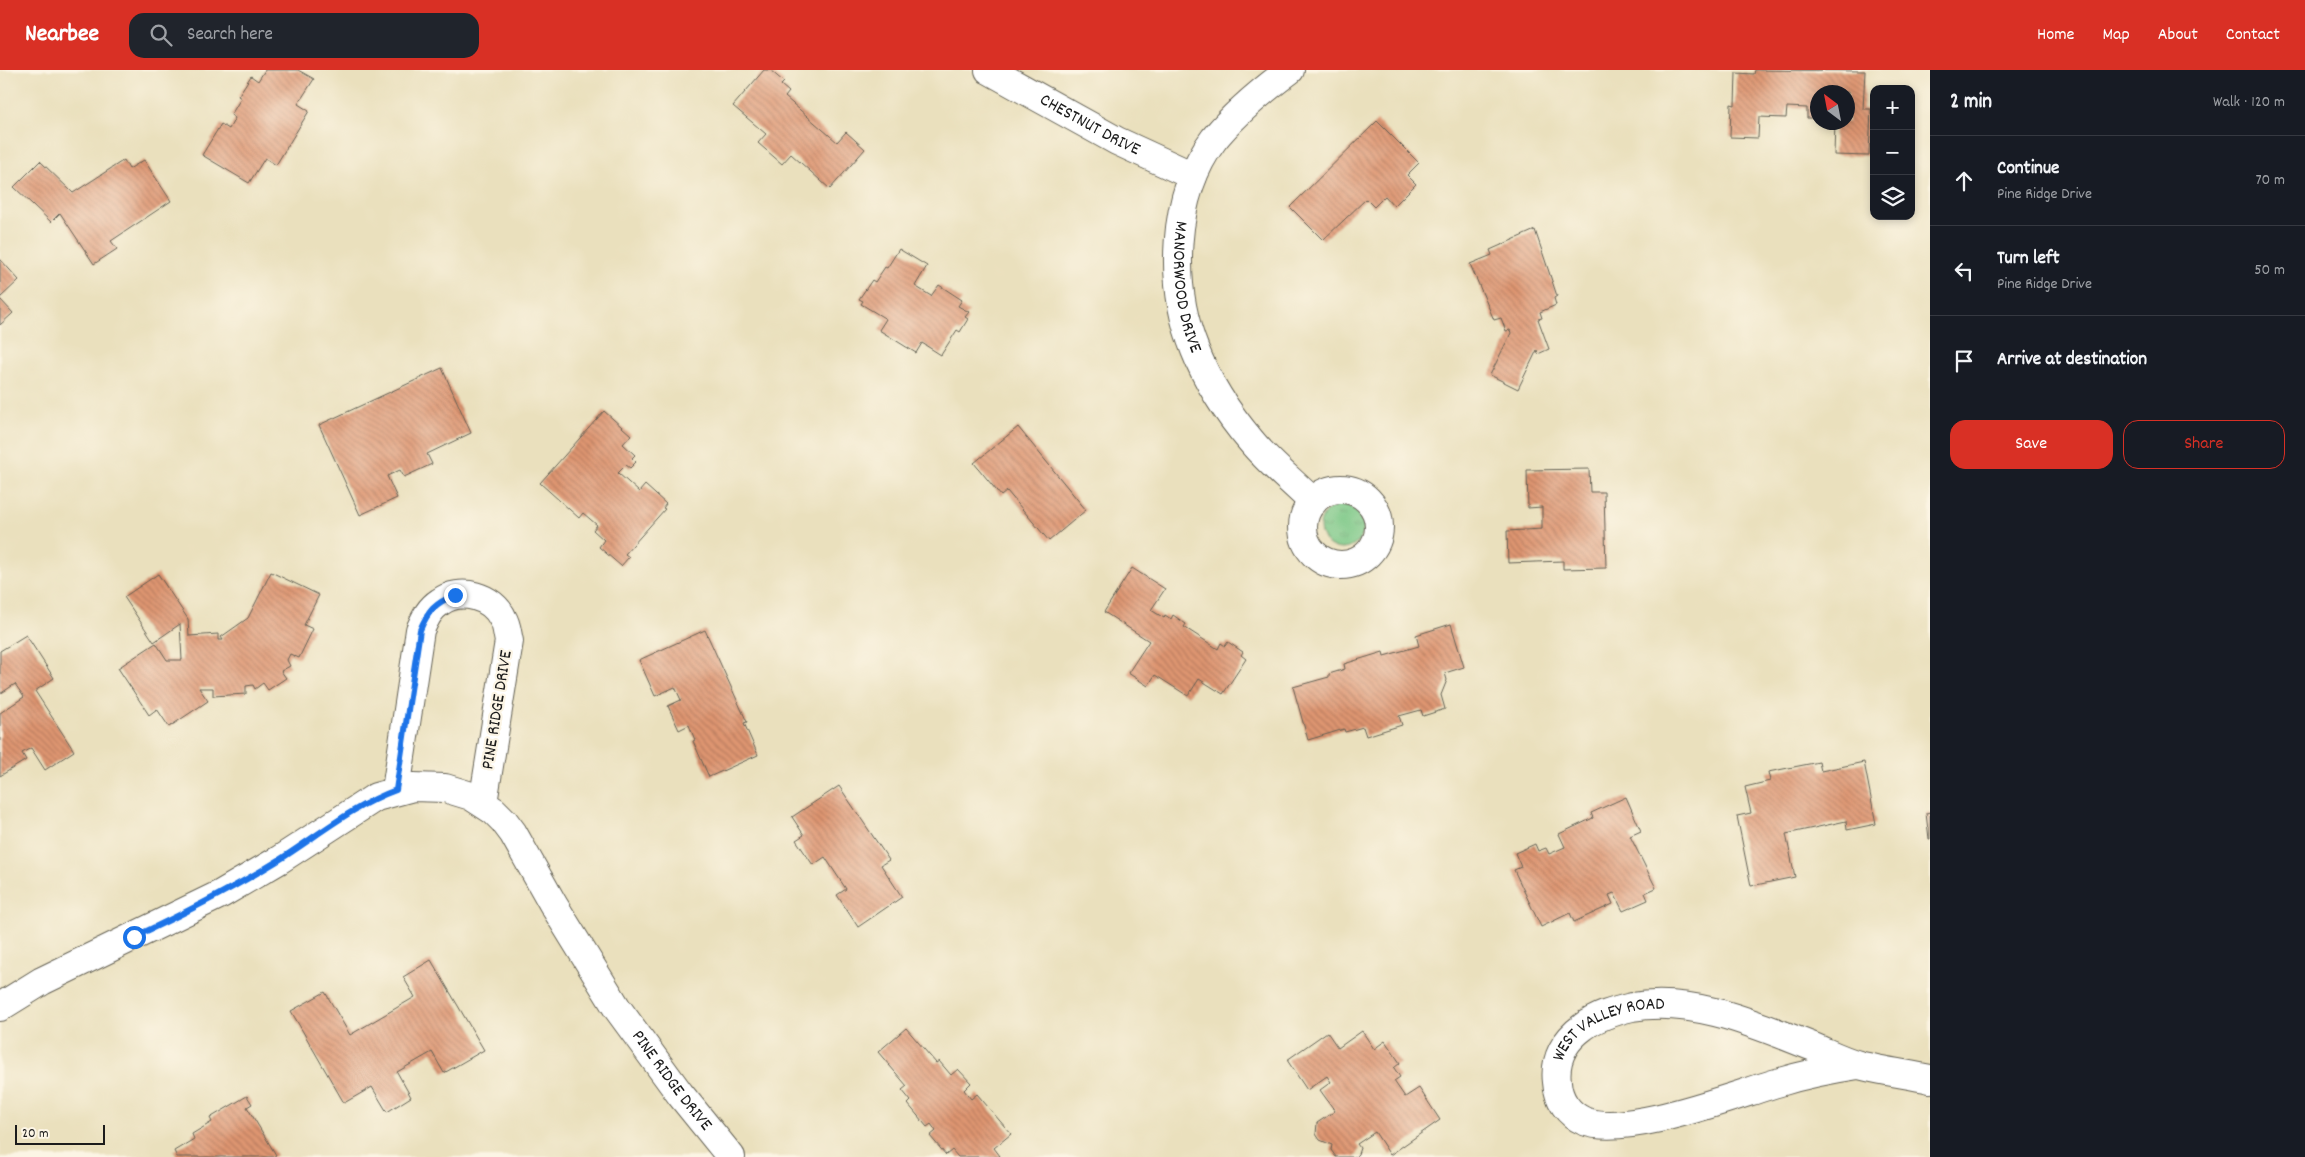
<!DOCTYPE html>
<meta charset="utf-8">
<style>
body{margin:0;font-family:Dekko,sans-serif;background:#20242c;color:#f1f3f6}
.controls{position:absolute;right:15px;top:15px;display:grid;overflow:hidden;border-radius:10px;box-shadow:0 2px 8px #0003}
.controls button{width:45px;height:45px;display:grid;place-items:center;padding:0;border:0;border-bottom:1px solid #363941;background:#171b24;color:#f1f3f6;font:25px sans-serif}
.compass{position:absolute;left:1810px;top:15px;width:45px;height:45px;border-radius:50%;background:#171b24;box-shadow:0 2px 8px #0003;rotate:328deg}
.scale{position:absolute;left:15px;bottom:12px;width:90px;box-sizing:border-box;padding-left:5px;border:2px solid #1c1c1c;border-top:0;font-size:14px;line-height:18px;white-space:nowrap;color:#1c1c1c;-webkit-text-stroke:4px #fcf5e5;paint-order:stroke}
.stop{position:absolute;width:15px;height:15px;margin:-11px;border:4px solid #1a73e8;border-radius:50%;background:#fff}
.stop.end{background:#1a73e8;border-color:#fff;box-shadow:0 1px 5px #0008}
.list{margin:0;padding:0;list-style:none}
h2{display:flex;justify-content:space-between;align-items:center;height:65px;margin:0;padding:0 20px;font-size:21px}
h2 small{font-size:16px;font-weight:400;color:#9ea1a6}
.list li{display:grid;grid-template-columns:32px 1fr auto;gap:15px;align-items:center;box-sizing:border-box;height:90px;padding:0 20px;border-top:1px solid #363941}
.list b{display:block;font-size:19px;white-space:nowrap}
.list p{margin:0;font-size:16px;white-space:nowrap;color:#9ea1a6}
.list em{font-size:16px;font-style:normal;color:#9ea1a6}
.actions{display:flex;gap:10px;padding:15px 20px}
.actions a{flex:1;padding:11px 0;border:1px solid #d93025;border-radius:15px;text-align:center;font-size:18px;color:#d93025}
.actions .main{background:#d93025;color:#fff}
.icon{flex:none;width:28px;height:28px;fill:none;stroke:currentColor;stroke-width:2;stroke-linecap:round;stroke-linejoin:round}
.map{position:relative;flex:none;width:1930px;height:1087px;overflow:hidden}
header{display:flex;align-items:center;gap:30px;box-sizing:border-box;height:70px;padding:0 25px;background:#d93025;color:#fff}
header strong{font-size:24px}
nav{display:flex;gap:28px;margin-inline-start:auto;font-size:18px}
.search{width:350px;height:45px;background:#20242c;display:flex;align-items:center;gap:12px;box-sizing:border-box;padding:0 18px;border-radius:15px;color:#9ea1a6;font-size:19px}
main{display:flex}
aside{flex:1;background:#171b24}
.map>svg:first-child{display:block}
.grass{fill:url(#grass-tufts);stroke:#4c7252}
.building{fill:url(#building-back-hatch)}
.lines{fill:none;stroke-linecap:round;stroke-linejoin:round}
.minor-casing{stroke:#646154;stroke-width:30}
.minor{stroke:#fff;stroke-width:28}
.route{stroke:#1a73e8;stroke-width:6}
.labels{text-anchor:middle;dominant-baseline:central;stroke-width:4.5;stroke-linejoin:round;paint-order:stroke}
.street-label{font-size:18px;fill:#1c1c1c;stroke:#fcf5e5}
</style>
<header>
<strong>Nearbee</strong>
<div class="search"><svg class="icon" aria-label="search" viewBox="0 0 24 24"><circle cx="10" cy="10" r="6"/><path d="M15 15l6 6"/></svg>Search here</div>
<nav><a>Home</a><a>Map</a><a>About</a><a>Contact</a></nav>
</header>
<main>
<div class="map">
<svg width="1930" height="1087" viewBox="0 0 1930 1087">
<defs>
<pattern id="grass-tufts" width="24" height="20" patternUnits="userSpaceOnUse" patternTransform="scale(1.25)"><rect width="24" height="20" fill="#7cc887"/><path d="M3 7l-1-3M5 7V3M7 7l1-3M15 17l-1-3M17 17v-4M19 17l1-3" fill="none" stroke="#6bab74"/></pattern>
<pattern id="building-back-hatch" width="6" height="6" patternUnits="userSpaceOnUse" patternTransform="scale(1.25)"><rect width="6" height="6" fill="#de9571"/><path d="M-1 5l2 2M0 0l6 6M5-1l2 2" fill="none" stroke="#b3795c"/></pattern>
</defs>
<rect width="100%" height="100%" fill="#fcf5e5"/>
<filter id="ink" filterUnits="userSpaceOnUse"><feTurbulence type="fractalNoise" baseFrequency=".02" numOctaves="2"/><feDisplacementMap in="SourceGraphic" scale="10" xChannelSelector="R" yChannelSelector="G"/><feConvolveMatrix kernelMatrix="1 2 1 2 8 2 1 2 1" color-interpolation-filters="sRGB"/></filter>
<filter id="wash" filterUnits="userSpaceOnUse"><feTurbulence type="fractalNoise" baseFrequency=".0096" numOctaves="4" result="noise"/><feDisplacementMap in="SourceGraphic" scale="20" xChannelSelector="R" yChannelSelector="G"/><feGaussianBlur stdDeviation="1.12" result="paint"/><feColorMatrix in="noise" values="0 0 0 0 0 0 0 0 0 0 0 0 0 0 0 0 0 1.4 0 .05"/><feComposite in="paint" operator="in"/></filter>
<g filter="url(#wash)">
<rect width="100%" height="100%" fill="#eae0bd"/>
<circle class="grass" cx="1342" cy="457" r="22"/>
<g id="blocks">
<g class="building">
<path d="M 265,0 L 298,0 L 314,9 L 298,34 L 309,41 L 276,95 L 265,88 L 249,113 L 202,85 L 221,54 L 229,59 L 235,48 L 231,45 L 241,28 L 238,26 L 251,6 L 258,11 Z"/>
<path d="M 764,0 L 770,0 L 784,12 L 781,15 L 789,22 L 785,27 L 837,72 L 846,62 L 865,79 L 830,119 L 791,84 L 782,94 L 758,73 L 766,64 L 733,36 Z"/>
<path d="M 1755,0 L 1865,1 L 1863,39 L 1871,39 L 1869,86 L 1834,85 L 1835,52 L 1848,52 L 1848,22 L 1818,22 L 1818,48 L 1807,48 L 1807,38 L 1787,37 L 1786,48 L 1759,47 L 1758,68 L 1730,67 L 1731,34 L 1735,35 L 1736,3 L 1754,4 Z"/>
<path d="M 1377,51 L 1419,93 L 1407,105 L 1416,114 L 1394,136 L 1385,126 L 1374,137 L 1366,129 L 1323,170 L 1290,137 Z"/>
<path d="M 124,90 L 129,99 L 144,90 L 171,131 L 111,171 L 117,179 L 94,194 L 60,143 L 51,152 L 14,117 L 40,91 L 73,123 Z"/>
<path d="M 1535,160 L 1557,226 L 1554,228 L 1556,235 L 1540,242 L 1542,248 L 1538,249 L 1549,279 L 1538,284 L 1537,280 L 1518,319 L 1490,305 L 1511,263 L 1510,260 L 1506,261 L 1501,248 L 1494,250 L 1470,194 L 1492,185 L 1490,180 Z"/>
<path d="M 899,179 L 927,196 L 915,216 L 931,226 L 939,215 L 962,230 L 958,236 L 969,242 L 965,247 L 968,249 L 960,262 L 957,260 L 941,285 L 922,273 L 916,283 L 879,260 L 886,249 L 861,234 L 863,231 L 859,229 L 872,210 L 875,212 L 885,197 L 887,198 Z"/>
<path d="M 0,189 L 19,210 L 0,228 Z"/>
<path d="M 0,229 L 13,243 L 0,255 Z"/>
<path d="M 442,298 L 471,363 L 427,384 L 432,394 L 404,407 L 400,400 L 387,406 L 397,428 L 360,445 L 319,355 Z"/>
<path d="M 604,341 L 631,365 L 623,374 L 635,385 L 632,388 L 636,392 L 630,398 L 626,395 L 618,403 L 639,422 L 645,415 L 666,434 L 663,438 L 665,439 L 625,484 L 629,487 L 621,496 L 599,477 L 604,470 L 593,460 L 597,455 L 583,443 L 579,448 L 540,413 Z"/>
<path d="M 1018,357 L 1086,440 L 1049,471 L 1007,421 L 1001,426 L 974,393 Z"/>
<path d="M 1589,399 L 1590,422 L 1604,422 L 1606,498 L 1563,499 L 1563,491 L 1508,493 L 1507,461 L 1542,459 L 1542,437 L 1528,438 L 1527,400 Z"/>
<path d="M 1132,498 L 1165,519 L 1151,540 L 1164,548 L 1165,545 L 1171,549 L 1173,545 L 1186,554 L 1184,557 L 1218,579 L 1221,573 L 1225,576 L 1228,572 L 1243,582 L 1241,585 L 1246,589 L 1223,624 L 1199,609 L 1188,626 L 1155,605 L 1148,616 L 1128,603 L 1149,571 L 1104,542 Z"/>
<path d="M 271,502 L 319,525 L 304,555 L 313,559 L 299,588 L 290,584 L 287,590 L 290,596 L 281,601 L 286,608 L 268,620 L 263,613 L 255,619 L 253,615 L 246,616 L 246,624 L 213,626 L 213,618 L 199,618 L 208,631 L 169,657 L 157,639 L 149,645 L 118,598 L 156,573 L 167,590 L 182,590 L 180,554 L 154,572 L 124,527 L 158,504 L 188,549 L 189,566 L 218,564 L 218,570 L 223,570 L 221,567 L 248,548 Z"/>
<path d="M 1451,554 L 1464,597 L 1445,603 L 1447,610 L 1441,625 L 1445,639 L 1423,646 L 1421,640 L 1399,646 L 1402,655 L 1366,666 L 1363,657 L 1345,662 L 1344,659 L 1308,670 L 1293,617 L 1329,607 L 1329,604 L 1345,599 L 1344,594 L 1383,582 L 1384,586 L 1419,576 L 1416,565 Z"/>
<path d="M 705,560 L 747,652 L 744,653 L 758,685 L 709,707 L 693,671 L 695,670 L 689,655 L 679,660 L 668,636 L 681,630 L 675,617 L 655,626 L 639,590 Z"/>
<path d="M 26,565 L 54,608 L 35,621 L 74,681 L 45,700 L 31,678 L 22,683 L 26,690 L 0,706 L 0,643 L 24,627 L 15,614 L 0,624 L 0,581 Z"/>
<path d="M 1819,692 L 1821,701 L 1864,692 L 1876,754 L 1847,760 L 1846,751 L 1786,764 L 1795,807 L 1751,816 L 1737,746 L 1751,743 L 1745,717 L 1770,711 L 1768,702 Z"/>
<path d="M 839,716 L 889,790 L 881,795 L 902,827 L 858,857 L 837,825 L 846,819 L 825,787 L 813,795 L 796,770 L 804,765 L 792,747 Z"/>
<path d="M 1626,727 L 1641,761 L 1630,766 L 1656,818 L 1645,823 L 1648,830 L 1623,841 L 1614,823 L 1609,825 L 1613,834 L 1574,852 L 1570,843 L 1541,857 L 1514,800 L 1521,797 L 1515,783 L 1535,774 L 1538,781 L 1546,778 L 1549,784 L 1565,777 L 1559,764 L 1593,748 L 1591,743 Z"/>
<path d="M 1930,742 L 1930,769 L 1929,769 L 1926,743 Z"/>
<path d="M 431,890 L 484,980 L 444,1003 L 432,982 L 397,1002 L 411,1027 L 387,1042 L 372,1017 L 344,1033 L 291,941 L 325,922 L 350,965 L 415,927 L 403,907 Z"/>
<path d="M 906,958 L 936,993 L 939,991 L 951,1005 L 958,999 L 971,1013 L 964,1020 L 971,1029 L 977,1024 L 1011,1064 L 994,1078 L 1000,1086 L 998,1087 L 958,1087 L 952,1080 L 946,1085 L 930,1066 L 936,1061 L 931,1054 L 927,1057 L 908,1034 L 911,1031 L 902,1020 L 907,1016 L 878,982 Z"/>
<path d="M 1362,961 L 1374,979 L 1385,971 L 1400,993 L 1394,998 L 1400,1007 L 1394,1011 L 1405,1027 L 1419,1018 L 1440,1050 L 1390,1085 L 1375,1062 L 1357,1074 L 1360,1078 L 1358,1084 L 1355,1087 L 1336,1087 L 1331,1080 L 1332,1075 L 1320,1070 L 1316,1064 L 1317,1053 L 1335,1041 L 1320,1020 L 1331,1012 L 1327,1006 L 1307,1020 L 1287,990 L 1327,962 L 1338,978 Z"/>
<path d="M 247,1026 L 252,1034 L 247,1037 L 276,1085 L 273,1087 L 177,1087 L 174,1081 L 194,1069 L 192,1064 L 212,1052 L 210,1048 Z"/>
</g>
</g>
</g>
<g filter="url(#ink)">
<use href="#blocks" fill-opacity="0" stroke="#646154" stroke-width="1"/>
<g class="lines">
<defs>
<g id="minor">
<path id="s1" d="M 989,0 L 1117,71 L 1193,106"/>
<path id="s2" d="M 1290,0 C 1263,20 1235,43 1214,69 C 1171,126 1169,216 1195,280 C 1208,313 1228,344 1251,371 C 1269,393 1293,412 1313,432"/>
<circle cx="1341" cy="457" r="38"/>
<path d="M 396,720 L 420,560 C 425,549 429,539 440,532 C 460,517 493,526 503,549 C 507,555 507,564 509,571 L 483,733"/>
<path id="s3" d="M 0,937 L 42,911 L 221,824 L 279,790 L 376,727 L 413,717 L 445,718 L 471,726 L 494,741 L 504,751 L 513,763 L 553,834 L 617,938 L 680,1024 L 731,1087"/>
<path id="s4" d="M 1858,995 C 1832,999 1806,1004 1780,1012 C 1735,1025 1625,1068 1584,1051 C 1568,1044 1558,1029 1557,1012 C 1554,989 1565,970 1583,957 C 1597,946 1615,941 1632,937 C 1695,926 1759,956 1816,978 C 1830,984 1844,991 1859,995 C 1882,1001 1906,1004 1930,1009"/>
</g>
</defs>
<use href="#minor" class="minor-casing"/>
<use href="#minor" class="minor"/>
</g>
</g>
<g class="lines" filter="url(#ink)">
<path class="route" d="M 134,867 C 183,844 232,819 279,790 C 317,766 354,735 396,720 L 420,560 C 428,541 435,533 455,525"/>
</g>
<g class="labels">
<g class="street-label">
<text stroke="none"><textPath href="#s1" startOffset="115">CHESTNUT DRIVE</textPath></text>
<text stroke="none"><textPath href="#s2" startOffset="259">MANORWOOD DRIVE</textPath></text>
<text transform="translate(498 640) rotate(-81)">PINE RIDGE DRIVE</text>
<text stroke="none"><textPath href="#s4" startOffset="418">WEST VALLEY ROAD</textPath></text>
<text stroke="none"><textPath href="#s3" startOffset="880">PINE RIDGE DRIVE</textPath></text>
</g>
</g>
</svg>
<div class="controls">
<button>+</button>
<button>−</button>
<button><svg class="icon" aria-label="layers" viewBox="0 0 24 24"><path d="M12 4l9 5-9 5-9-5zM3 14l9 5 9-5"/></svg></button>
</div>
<svg class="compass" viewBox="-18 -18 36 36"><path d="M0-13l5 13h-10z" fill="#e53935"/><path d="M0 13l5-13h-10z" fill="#9ea1a6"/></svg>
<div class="scale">20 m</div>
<div class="stop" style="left:134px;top:867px"></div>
<div class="stop end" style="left:455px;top:525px"></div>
</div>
<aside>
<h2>2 min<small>Walk · 120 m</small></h2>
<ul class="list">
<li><svg class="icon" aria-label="ahead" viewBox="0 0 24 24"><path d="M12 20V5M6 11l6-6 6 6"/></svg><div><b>Continue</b><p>Pine Ridge Drive</p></div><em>70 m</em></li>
<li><svg class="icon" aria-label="left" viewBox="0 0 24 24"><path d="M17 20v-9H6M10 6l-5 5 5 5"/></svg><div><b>Turn left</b><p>Pine Ridge Drive</p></div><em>50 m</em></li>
<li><svg class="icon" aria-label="arrive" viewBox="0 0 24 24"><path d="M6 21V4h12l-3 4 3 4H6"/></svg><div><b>Arrive at destination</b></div></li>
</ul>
<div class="actions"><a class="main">Save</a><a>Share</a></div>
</aside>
</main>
